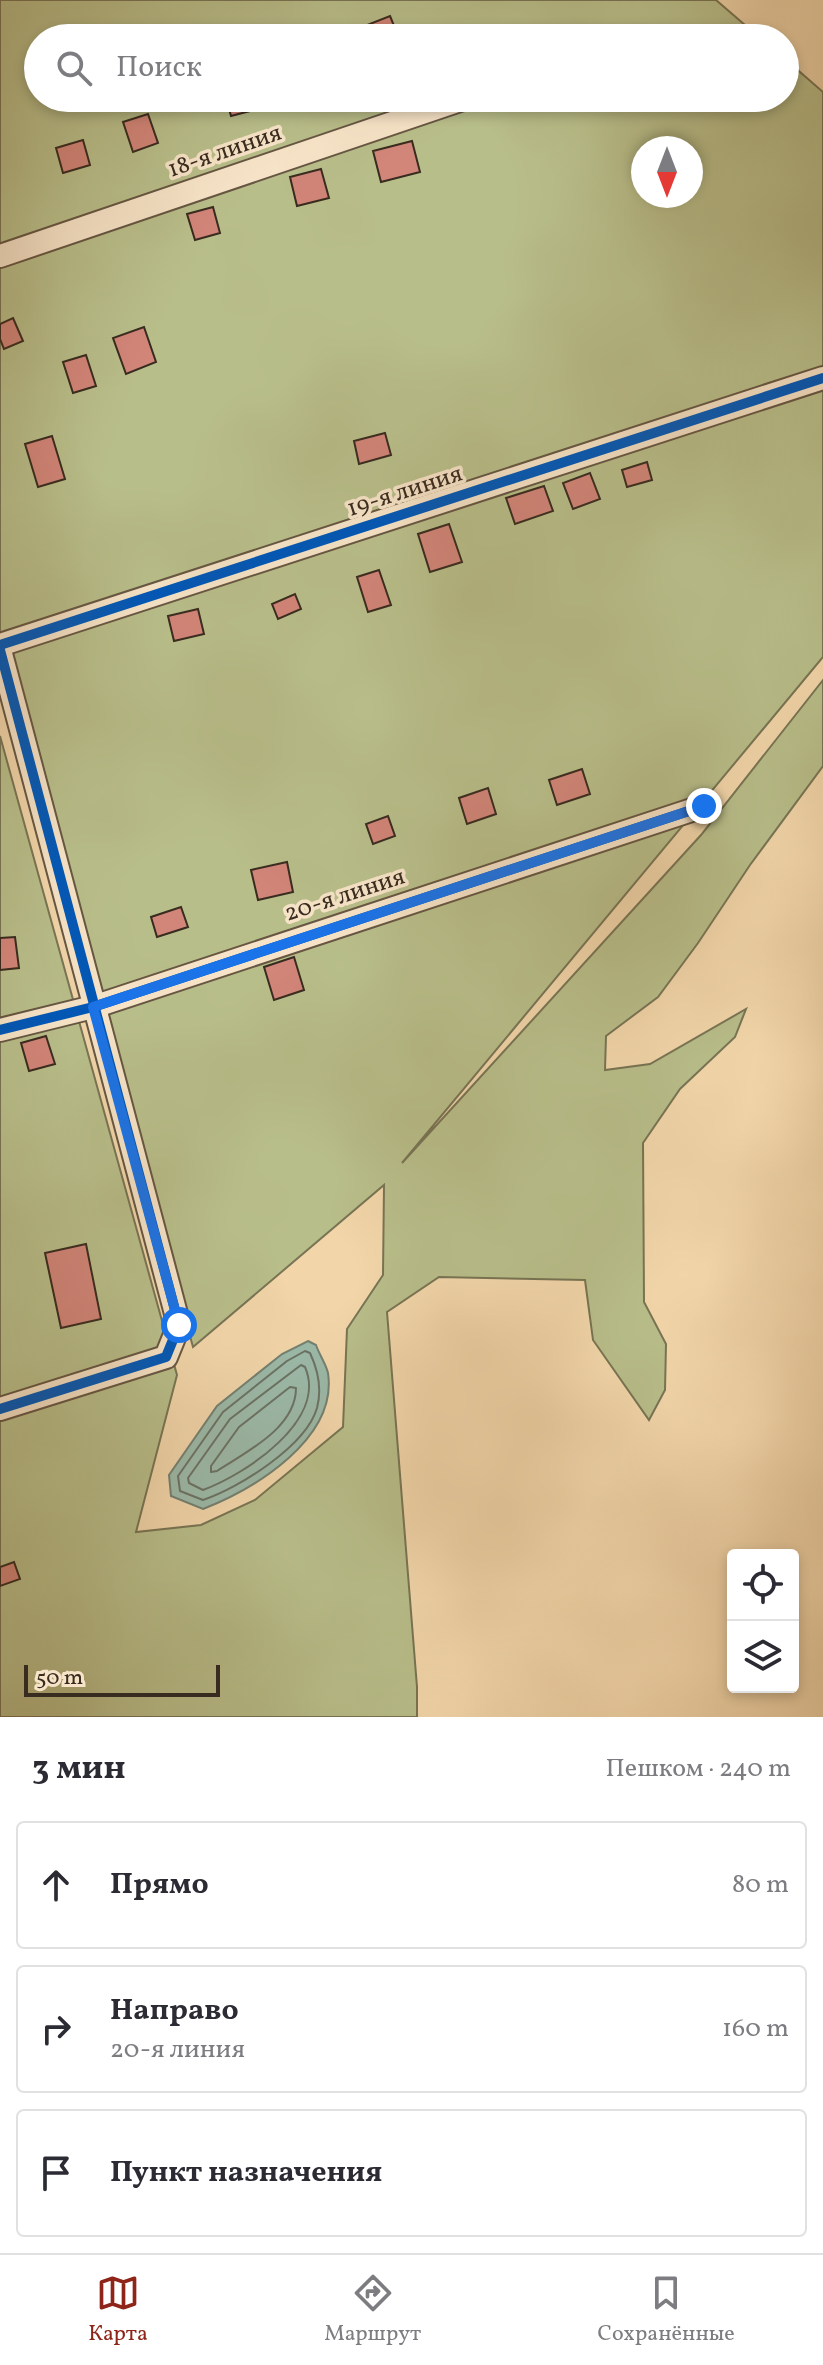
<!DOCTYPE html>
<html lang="ru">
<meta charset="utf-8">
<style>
body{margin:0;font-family:Vollkorn,serif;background:#f2f2f3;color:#2b2b33}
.controls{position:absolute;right:24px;bottom:24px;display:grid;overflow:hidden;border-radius:8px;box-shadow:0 4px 12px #0003}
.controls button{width:72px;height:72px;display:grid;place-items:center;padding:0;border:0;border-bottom:2px solid #e1e1e2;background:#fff;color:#2b2b33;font:40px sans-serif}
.compass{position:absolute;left:631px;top:136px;width:72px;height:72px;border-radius:50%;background:#fff;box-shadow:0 4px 12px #0003;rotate:180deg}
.scale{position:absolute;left:24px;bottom:20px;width:196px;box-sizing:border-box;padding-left:8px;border:4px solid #382b1f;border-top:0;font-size:22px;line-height:28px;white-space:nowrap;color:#382b1f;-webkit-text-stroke:6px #f7e4c8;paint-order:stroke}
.stop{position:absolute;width:24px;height:24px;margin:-18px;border:6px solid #1a73e8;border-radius:50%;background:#fff}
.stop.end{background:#1a73e8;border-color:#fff;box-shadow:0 2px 8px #0008}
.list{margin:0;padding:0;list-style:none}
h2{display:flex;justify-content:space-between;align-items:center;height:104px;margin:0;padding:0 32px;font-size:34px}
h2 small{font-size:26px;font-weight:400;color:#7c7c81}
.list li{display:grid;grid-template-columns:52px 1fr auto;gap:24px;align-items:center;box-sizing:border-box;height:128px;margin:0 16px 16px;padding:0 16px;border:2px solid #e1e1e2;border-radius:8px}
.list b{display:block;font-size:30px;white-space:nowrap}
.list p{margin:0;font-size:26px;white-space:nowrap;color:#7c7c81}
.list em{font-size:26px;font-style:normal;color:#7c7c81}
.icon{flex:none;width:44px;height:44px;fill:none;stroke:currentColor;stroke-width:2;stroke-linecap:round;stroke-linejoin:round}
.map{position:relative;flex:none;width:823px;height:1717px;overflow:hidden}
.search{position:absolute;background:#fff;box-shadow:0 4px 12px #0003;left:24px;right:24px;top:24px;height:88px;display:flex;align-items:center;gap:20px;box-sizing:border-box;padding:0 28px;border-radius:44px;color:#7c7c81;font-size:30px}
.sheet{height:536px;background:#fff}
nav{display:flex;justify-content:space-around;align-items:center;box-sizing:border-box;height:112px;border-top:2px solid #e1e1e2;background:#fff;font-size:22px;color:#7c7c81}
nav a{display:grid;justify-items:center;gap:4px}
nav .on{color:#8f2418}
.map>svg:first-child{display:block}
.green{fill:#b8be8a;stroke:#787454;stroke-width:2;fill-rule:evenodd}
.water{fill:#9bb9a8;stroke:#738071;stroke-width:2}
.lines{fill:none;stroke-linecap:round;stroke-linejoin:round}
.shore{stroke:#6a7264;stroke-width:2}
.building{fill:#d28579;stroke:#382b1f;stroke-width:2}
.street-casing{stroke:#665642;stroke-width:26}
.street{stroke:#f7e4c8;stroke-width:22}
.cycleway-casing{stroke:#f7e4c8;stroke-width:15}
.cycleway{stroke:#0057b8;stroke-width:10}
.route{stroke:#1a73e8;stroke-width:10}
.labels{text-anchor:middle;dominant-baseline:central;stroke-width:7;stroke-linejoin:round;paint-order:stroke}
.street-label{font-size:24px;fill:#382b1f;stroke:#f7e4c8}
</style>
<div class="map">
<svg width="823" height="1717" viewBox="0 0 823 1717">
<rect width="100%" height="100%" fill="#f2d6aa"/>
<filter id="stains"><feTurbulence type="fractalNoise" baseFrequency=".0025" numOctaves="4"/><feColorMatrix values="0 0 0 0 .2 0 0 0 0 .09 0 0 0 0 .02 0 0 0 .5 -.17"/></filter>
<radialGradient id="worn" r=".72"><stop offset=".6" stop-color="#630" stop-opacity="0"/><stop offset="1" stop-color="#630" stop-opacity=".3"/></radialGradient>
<path class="green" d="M 0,0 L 716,0 L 760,38 L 38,38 L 38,98 L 785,98 L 785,59 L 823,92 L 823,657 L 402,1163 L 701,835 L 823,680 L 823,766 L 750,865 L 698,943 L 658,997 L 606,1036 L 605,1070 L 650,1064 L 746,1009 L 735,1037 L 680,1089 L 643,1143 L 644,1302 L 666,1344 L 665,1390 L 649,1420 L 593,1340 L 585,1280 L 439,1277 L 387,1312 L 417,1687 L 417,1717 L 0,1717 L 0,736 L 177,1375 L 136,1532 L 201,1525 L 255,1500 L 343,1427 L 347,1329 L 383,1275 L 384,1185 L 193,1347 L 0,640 ZM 643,148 L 691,148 L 691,196 L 643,196 Z"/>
<path class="water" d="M 308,1341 L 316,1345 C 319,1354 326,1364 328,1373 C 338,1439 254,1489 203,1509 L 171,1496 L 169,1475 L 217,1406 L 282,1354 Z"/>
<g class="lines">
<g class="shore">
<path d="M 305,1351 L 310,1353 C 318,1370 322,1389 317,1408 C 306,1446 239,1488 203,1500 L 180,1491 L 178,1476 L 223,1412 L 287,1361 Z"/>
<path d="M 301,1365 L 305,1367 C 328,1420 246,1474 203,1490 L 189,1483 L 188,1478 L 230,1419 Z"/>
<path d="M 290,1387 L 296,1388 C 296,1428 246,1452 217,1471 L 211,1472 L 211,1466 L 239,1427 Z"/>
</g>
</g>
<g class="building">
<path d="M 390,16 L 399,38 L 361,38 L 357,29 Z"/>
<path d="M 226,98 L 251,98 L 254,110 L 231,116 Z"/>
<path d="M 148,114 L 158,143 L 133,152 L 123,122 Z"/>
<path d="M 83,140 L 90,165 L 63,173 L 56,148 Z"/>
<path d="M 412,141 L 420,172 L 381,182 L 373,151 Z"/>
<path d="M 321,169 L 329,198 L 297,206 L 290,177 Z"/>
<path d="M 213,207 L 220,233 L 195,240 L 187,214 Z"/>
<path d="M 13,318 L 23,341 L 4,349 L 0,339 L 0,324 Z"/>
<path d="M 144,327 L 156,362 L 126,374 L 113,338 Z"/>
<path d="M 86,355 L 96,386 L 73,393 L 63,362 Z"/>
<path d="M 385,433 L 391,455 L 359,464 L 354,441 Z"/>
<path d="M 52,436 L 65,479 L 38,487 L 25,444 Z"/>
<path d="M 647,462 L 652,480 L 627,487 L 622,470 Z"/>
<path d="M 590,473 L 600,499 L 573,509 L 563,483 Z"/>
<path d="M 544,486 L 553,511 L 515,524 L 506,498 Z"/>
<path d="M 449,524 L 462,562 L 430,572 L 418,534 Z"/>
<path d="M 379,570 L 391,605 L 368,612 L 357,577 Z"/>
<path d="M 295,594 L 301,609 L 278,619 L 272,604 Z"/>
<path d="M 198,609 L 204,634 L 174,641 L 168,616 Z"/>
<path d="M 582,769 L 590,794 L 557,805 L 549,780 Z"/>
<path d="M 488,788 L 496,814 L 467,824 L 459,798 Z"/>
<path d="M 388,816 L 395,836 L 373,844 L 366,824 Z"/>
<path d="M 287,862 L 293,892 L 258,900 L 251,870 Z"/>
<path d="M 181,907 L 188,927 L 157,937 L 151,917 Z"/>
<path d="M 15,937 L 19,968 L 0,970 L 0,938 Z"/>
<path d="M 294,957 L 304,990 L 274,1000 L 264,967 Z"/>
<path d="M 46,1036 L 55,1064 L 29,1071 L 21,1043 Z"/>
<path d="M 86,1244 L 101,1319 L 61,1328 L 45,1253 Z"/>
<path d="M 14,1562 L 20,1579 L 0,1586 L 0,1567 Z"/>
</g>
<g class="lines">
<defs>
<g id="street">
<path d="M 0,256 L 466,98"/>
<path d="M 0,645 L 823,378"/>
<path d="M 0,650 L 179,1325 L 166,1357 L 0,1409"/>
<path d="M 0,1030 L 93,1007 L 704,806"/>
</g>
</defs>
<use href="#street" class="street-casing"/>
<use href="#street" class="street"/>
<defs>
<g id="cycleway">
<path d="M 0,645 L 823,378"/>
<path d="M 0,650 L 179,1325 L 166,1357 L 0,1409"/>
<path d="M 0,1030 L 93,1007 L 704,806"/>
</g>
</defs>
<use href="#cycleway" class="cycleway-casing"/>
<use href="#cycleway" class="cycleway"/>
</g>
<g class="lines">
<path class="route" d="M 179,1325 L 93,1007 L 704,806"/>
</g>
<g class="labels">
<g class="street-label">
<text transform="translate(225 152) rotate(-19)">18-я линия</text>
<text transform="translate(405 492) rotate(-18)">19-я линия</text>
<text transform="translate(345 896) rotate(-18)">20-я линия</text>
</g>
</g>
<rect width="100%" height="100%" filter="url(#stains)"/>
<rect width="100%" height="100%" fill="url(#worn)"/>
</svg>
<div class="controls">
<button><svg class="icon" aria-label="locate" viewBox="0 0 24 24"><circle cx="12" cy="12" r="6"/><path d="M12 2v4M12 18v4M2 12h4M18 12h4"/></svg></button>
<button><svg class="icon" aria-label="layers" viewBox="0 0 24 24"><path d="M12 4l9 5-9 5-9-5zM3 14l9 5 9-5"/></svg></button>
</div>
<svg class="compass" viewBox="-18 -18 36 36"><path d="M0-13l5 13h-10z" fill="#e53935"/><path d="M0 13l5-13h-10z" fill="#7c7c81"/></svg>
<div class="scale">50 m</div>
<div class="stop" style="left:179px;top:1325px"></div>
<div class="stop end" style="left:704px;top:806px"></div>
<div class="search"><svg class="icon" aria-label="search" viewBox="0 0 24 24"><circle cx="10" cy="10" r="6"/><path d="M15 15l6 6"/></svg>Поиск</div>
</div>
<section class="sheet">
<h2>3 мин<small>Пешком · 240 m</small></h2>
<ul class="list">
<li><svg class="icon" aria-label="ahead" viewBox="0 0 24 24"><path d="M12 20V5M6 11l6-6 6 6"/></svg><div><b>Прямо</b></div><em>80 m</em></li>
<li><svg class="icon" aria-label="right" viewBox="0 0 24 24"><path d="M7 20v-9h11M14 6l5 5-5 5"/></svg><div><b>Направо</b><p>20-я линия</p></div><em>160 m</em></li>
<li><svg class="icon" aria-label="arrive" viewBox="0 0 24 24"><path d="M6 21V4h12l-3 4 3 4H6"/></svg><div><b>Пункт назначения</b></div></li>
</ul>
</section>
<nav>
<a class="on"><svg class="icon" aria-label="map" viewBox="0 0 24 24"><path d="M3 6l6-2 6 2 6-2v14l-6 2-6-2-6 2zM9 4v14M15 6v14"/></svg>Карта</a>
<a><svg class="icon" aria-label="directions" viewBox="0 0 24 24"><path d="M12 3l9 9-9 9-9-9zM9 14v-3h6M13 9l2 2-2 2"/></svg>Маршрут</a>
<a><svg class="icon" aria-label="saved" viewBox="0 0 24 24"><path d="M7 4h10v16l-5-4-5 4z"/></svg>Сохранённые</a>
</nav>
